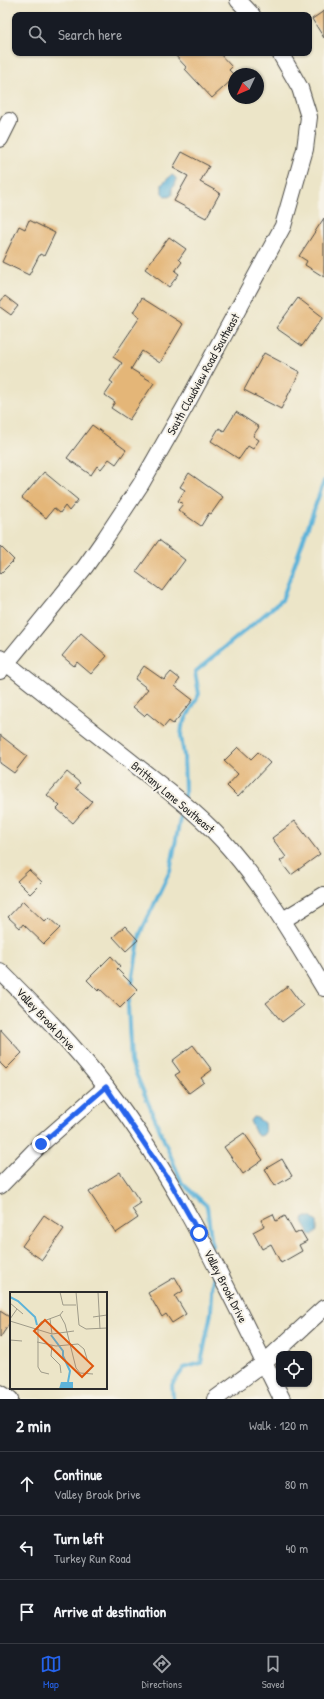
<!DOCTYPE html>
<meta charset="utf-8">
<style>
body{margin:0;font-family:"Patrick Hand",sans-serif;background:#242831;color:#f1f3f6}
.controls{position:absolute;right:12px;bottom:12px;display:grid;overflow:hidden;border-radius:8px;box-shadow:0 1px 3px #0004}
.controls button{width:36px;height:36px;display:grid;place-items:center;padding:0;border:0;border-bottom:1px solid #363941;background:#171b24;color:#f1f3f6;font:20px sans-serif}
.compass{position:absolute;left:228px;top:68px;width:36px;height:36px;border-radius:50%;background:#171b24;box-shadow:0 1px 3px #0004;rotate:226deg}
.stop{position:absolute;width:12px;height:12px;margin:-9px;border:3px solid #2563eb;border-radius:50%;background:#fff}
.stop.end{background:#2563eb;border-color:#fff;box-shadow:0 1px 4px #0008}
.list{margin:0;padding:0;list-style:none}
h2{display:flex;justify-content:space-between;align-items:center;height:52px;margin:0;padding:0 16px;font-size:17px}
h2 small{font-size:13px;font-weight:400;color:#9ea1a6}
.list li{display:grid;grid-template-columns:26px 1fr auto;gap:12px;align-items:center;box-sizing:border-box;height:64px;padding:0 16px;border-top:1px solid #363941}
.list b{display:block;font-size:15px;white-space:nowrap}
.list p{margin:0;font-size:13px;white-space:nowrap;color:#9ea1a6}
.list em{font-size:13px;font-style:normal;color:#9ea1a6}
.icon{flex:none;width:22px;height:22px;fill:none;stroke:currentColor;stroke-width:2;stroke-linecap:round;stroke-linejoin:round}
.map{position:relative;flex:none;width:324px;height:1399px;overflow:hidden}
.search{position:absolute;background:#171b24;box-shadow:0 1px 3px #0004;left:12px;right:12px;top:12px;height:44px;display:flex;align-items:center;gap:10px;box-sizing:border-box;padding:0 14px;border-radius:8px;color:#9ea1a6;font-size:15px}
.sheet{height:244px;background:#171b24}
nav{display:flex;justify-content:space-around;align-items:center;box-sizing:border-box;height:56px;border-top:1px solid #363941;background:#171b24;font-size:11px;color:#9ea1a6}
nav a{display:grid;justify-items:center;gap:2px}
nav .on{color:#2563eb}
.map>svg:first-child{display:block}
.water{fill:#5db3d9;stroke:#446f82}
.lines{fill:none;stroke-linecap:round;stroke-linejoin:round}
.stream{stroke:#5db3d9;stroke-width:4}
.building{fill:#e4b678}
.street-casing{stroke:#484743;stroke-width:18}
.street{stroke:#fff;stroke-width:16}
.route{stroke:#2563eb;stroke-width:5}
.labels{text-anchor:middle;dominant-baseline:central;stroke-width:4;stroke-linejoin:round;paint-order:stroke}
.street-label{font-size:12px;fill:#2b2b2b;stroke:#f7f3e8}
.inset-river{fill:none;stroke:#5db3d9;stroke-width:2}
.inset-road{fill:none;stroke:#9f9b89;stroke-width:1}
.view{fill:#df570e;fill-opacity:0.15;stroke:#df570e;stroke-width:2}
.inset-edge{fill:none;stroke:#2b2b2b;stroke-width:2}
</style>
<div class="map">
<svg width="324" height="1399" viewBox="0 0 324 1399">
<rect width="100%" height="100%" fill="#f7f3e8"/>
<filter id="ink" filterUnits="userSpaceOnUse"><feTurbulence type="fractalNoise" baseFrequency=".025" numOctaves="2"/><feDisplacementMap in="SourceGraphic" scale="8" xChannelSelector="R" yChannelSelector="G"/><feConvolveMatrix kernelMatrix="1 2 1 2 8 2 1 2 1" color-interpolation-filters="sRGB"/></filter>
<filter id="wash" filterUnits="userSpaceOnUse"><feTurbulence type="fractalNoise" baseFrequency=".012" numOctaves="4" result="noise"/><feDisplacementMap in="SourceGraphic" scale="16" xChannelSelector="R" yChannelSelector="G"/><feGaussianBlur stdDeviation="0.9" result="paint"/><feColorMatrix in="noise" values="0 0 0 0 0 0 0 0 0 0 0 0 0 0 0 0 0 1.4 0 .05"/><feComposite in="paint" operator="in"/></filter>
<g filter="url(#wash)">
<rect width="100%" height="100%" fill="#ece5c8"/>
<g class="water">
<path d="M 172,175 L 176,178 L 176,183 L 172,188 L 172,195 L 168,197 L 165,196 L 162,193 L 162,184 Z"/>
<path d="M 253,1117 L 257,1118 L 264,1123 L 265,1132 L 263,1135 L 259,1136 L 256,1134 L 250,1121 Z"/>
<path d="M 306,1217 L 310,1217 L 317,1222 L 317,1230 L 313,1235 L 309,1234 C 309,1228 303,1225 303,1219 Z"/>
</g>
<g class="lines">
<g class="stream">
<path d="M 183,799 L 185,792 L 184,756 L 181,736 L 182,726 L 199,694 L 195,672 L 282,600 L 324,481"/>
<path d="M 182,808 L 170,871 L 140,934 L 128,1007 L 131,1062 L 182,1183 L 207,1206 L 212,1246"/>
<path d="M 173,1399 L 172,1385 L 184,1368 L 201,1363 L 211,1313 L 213,1273"/>
</g>
</g>
<g id="blocks">
<g class="building">
<path d="M 324,11 L 324,38 L 312,19 Z"/>
<path d="M 173,53 L 219,53 L 232,67 L 229,70 L 234,75 L 234,78 L 212,98 L 185,69 L 186,67 Z"/>
<path d="M 182,152 L 209,166 L 200,182 L 220,193 L 206,218 L 174,201 L 188,176 L 173,168 Z"/>
<path d="M 324,218 L 324,277 L 305,265 L 307,261 L 299,256 Z"/>
<path d="M 29,220 L 55,233 L 44,256 L 40,254 L 29,275 L 2,262 L 19,226 L 25,229 Z"/>
<path d="M 169,237 L 186,249 L 179,259 L 182,262 L 175,271 L 179,274 L 169,287 L 145,269 Z"/>
<path d="M 5,296 L 18,306 L 11,315 L 0,307 L 0,302 Z"/>
<path d="M 142,298 L 183,324 L 160,363 L 142,351 L 131,369 L 154,383 L 129,420 L 111,408 L 115,402 L 105,395 L 113,383 L 110,381 L 122,363 L 113,357 L 140,317 L 133,312 Z"/>
<path d="M 298,298 L 323,317 L 302,346 L 276,328 Z"/>
<path d="M 264,353 L 300,372 L 281,409 L 244,390 Z"/>
<path d="M 236,412 L 259,427 L 253,436 L 259,440 L 253,449 L 248,446 L 239,459 L 211,441 L 219,428 L 224,431 Z"/>
<path d="M 92,425 L 126,450 L 116,464 L 109,459 L 101,469 L 97,466 L 91,475 L 67,458 Z"/>
<path d="M 44,472 L 78,500 L 69,511 L 65,506 L 60,513 L 54,508 L 46,518 L 22,498 Z"/>
<path d="M 189,473 L 223,497 L 211,514 L 209,513 L 201,526 L 178,510 L 183,504 L 178,501 L 185,490 L 180,487 Z"/>
<path d="M 159,540 L 185,560 L 162,591 L 136,572 Z"/>
<path d="M 0,546 L 14,560 L 0,574 Z"/>
<path d="M 81,633 L 107,656 L 91,674 L 77,662 L 74,666 L 62,656 Z"/>
<path d="M 144,666 L 164,680 L 171,672 L 180,679 L 175,686 L 193,700 L 173,724 L 169,721 L 164,727 L 147,713 L 144,716 L 133,707 L 148,689 L 135,679 Z"/>
<path d="M 0,735 L 27,756 L 14,773 L 0,763 Z"/>
<path d="M 238,747 L 251,759 L 258,752 L 270,763 L 238,797 L 227,786 L 238,774 L 224,761 Z"/>
<path d="M 67,772 L 80,783 L 76,788 L 92,801 L 73,823 L 57,809 L 60,806 L 47,795 Z"/>
<path d="M 295,821 L 320,854 L 291,875 L 280,861 L 286,857 L 272,838 Z"/>
<path d="M 29,870 L 42,882 L 30,894 L 17,881 Z"/>
<path d="M 23,901 L 45,922 L 49,918 L 60,928 L 44,944 L 23,924 L 20,928 L 8,917 Z"/>
<path d="M 125,926 L 138,940 L 126,951 L 113,937 Z"/>
<path d="M 111,956 L 120,966 L 117,969 L 138,990 L 120,1008 L 100,989 L 98,991 L 87,980 Z"/>
<path d="M 288,986 L 303,1006 L 282,1022 L 266,1003 Z"/>
<path d="M 0,1029 L 22,1053 L 6,1069 L 0,1063 Z"/>
<path d="M 193,1045 L 212,1070 L 201,1078 L 204,1082 L 189,1093 L 175,1075 L 180,1072 L 172,1061 Z"/>
<path d="M 244,1133 L 263,1160 L 243,1174 L 224,1147 Z"/>
<path d="M 282,1159 L 292,1176 L 275,1186 L 265,1169 Z"/>
<path d="M 120,1172 L 141,1203 L 132,1209 L 138,1218 L 116,1233 L 89,1192 Z"/>
<path d="M 273,1214 L 276,1221 L 285,1216 L 295,1234 L 301,1231 L 307,1241 L 299,1245 L 302,1251 L 281,1263 L 271,1244 L 262,1249 L 253,1232 L 264,1226 L 261,1220 Z"/>
<path d="M 44,1215 L 64,1229 L 42,1260 L 22,1246 Z"/>
<path d="M 175,1277 L 183,1291 L 175,1296 L 186,1314 L 172,1323 L 166,1314 L 162,1317 L 148,1293 Z"/>
<path d="M 0,1311 L 11,1318 L 11,1321 L 0,1338 Z"/>
</g>
</g>
</g>
<g filter="url(#ink)">
<use href="#blocks" fill-opacity="0" stroke="#484743" stroke-width="1"/>
<g class="lines">
<defs>
<g id="street">
<path d="M 238,0 L 252,15"/>
<path d="M 0,139 L 9,121"/>
<path d="M 0,658 C 43,692 86,726 129,760 C 164,788 202,815 231,850 C 267,892 295,940 324,988"/>
<path d="M 0,671 L 85,567 L 106,537 L 141,484 L 186,405 L 283,226 L 305,149 L 309,117 L 300,88 L 280,53"/>
<path d="M 283,920 L 324,895"/>
<path d="M 0,971 C 37,1008 74,1045 106,1087 C 179,1182 229,1292 282,1399"/>
<path d="M 0,1186 L 41,1144 L 106,1087"/>
<path d="M 0,1393 L 10,1399"/>
<path d="M 215,1399 L 264,1363 L 324,1308"/>
</g>
</defs>
<use href="#street" class="street-casing"/>
<use href="#street" class="street"/>
</g>
</g>
<g class="lines" filter="url(#ink)">
<path class="route" d="M 41,1144 L 106,1087 L 169,1180 L 199,1233"/>
</g>
<g class="labels">
<g class="street-label">
<text transform="translate(203 374) rotate(-61)">South Cloudview Road Southeast</text>
<text transform="translate(173 797) rotate(40)">Brittany Lane Southeast</text>
<text transform="translate(46 1019) rotate(47)">Valley Brook Drive</text>
<text transform="translate(226 1286) rotate(63)">Valley Brook Drive</text>
</g>
</g>
<g transform="translate(10 1292)">
<rect width="97" height="97" fill="#ece5c8"/>
<path d="M 51,90 L 63,90 L 63,97 L 49,97 Z" fill="#5db3d9"/>
<path class="inset-river" d="M 0,5 L 8,9 L 25,25 L 27,33M 41,43 L 53,59 L 53,64 L 60,79 L 58,90"/>
<path class="inset-road" d="M 50,0 L 53,13 L 66,13M 66,0 L 69,33 L 76,37 L 97,36M 88,0 L 90,37M 0,11 L 13,22M 50,23 L 55,32 L 66,76 L 70,81 L 83,82M 83,25 L 97,23M 0,27 L 7,17M 40,27 L 42,42M 0,29 L 42,42 L 64,39M 0,48 L 12,49M 27,50 L 46,54 L 68,52 L 74,57 L 78,70M 42,53 L 41,64 L 50,73 L 51,81M 39,82 L 31,80 L 28,75 L 28,34 L 31,30 L 50,23 L 53,19"/>
<path class="view" d="M 35,28 L 83,74 L 72,85 L 24,39 Z"/>
<rect width="97" height="97" class="inset-edge"/>
</g>
</svg>
<div class="controls">
<button><svg class="icon" aria-label="locate" viewBox="0 0 24 24"><circle cx="12" cy="12" r="6"/><path d="M12 2v4M12 18v4M2 12h4M18 12h4"/></svg></button>
</div>
<svg class="compass" viewBox="-18 -18 36 36"><path d="M0-13l5 13h-10z" fill="#e53935"/><path d="M0 13l5-13h-10z" fill="#9ea1a6"/></svg>
<div class="stop" style="left:199px;top:1233px"></div>
<div class="stop end" style="left:41px;top:1144px"></div>
<div class="search"><svg class="icon" aria-label="search" viewBox="0 0 24 24"><circle cx="10" cy="10" r="6"/><path d="M15 15l6 6"/></svg>Search here</div>
</div>
<section class="sheet">
<h2>2 min<small>Walk · 120 m</small></h2>
<ul class="list">
<li><svg class="icon" aria-label="ahead" viewBox="0 0 24 24"><path d="M12 20V5M6 11l6-6 6 6"/></svg><div><b>Continue</b><p>Valley Brook Drive</p></div><em>80 m</em></li>
<li><svg class="icon" aria-label="left" viewBox="0 0 24 24"><path d="M17 20v-9H6M10 6l-5 5 5 5"/></svg><div><b>Turn left</b><p>Turkey Run Road</p></div><em>40 m</em></li>
<li><svg class="icon" aria-label="arrive" viewBox="0 0 24 24"><path d="M6 21V4h12l-3 4 3 4H6"/></svg><div><b>Arrive at destination</b></div></li>
</ul>
</section>
<nav>
<a class="on"><svg class="icon" aria-label="map" viewBox="0 0 24 24"><path d="M3 6l6-2 6 2 6-2v14l-6 2-6-2-6 2zM9 4v14M15 6v14"/></svg>Map</a>
<a><svg class="icon" aria-label="directions" viewBox="0 0 24 24"><path d="M12 3l9 9-9 9-9-9zM9 14v-3h6M13 9l2 2-2 2"/></svg>Directions</a>
<a><svg class="icon" aria-label="saved" viewBox="0 0 24 24"><path d="M7 4h10v16l-5-4-5 4z"/></svg>Saved</a>
</nav>
